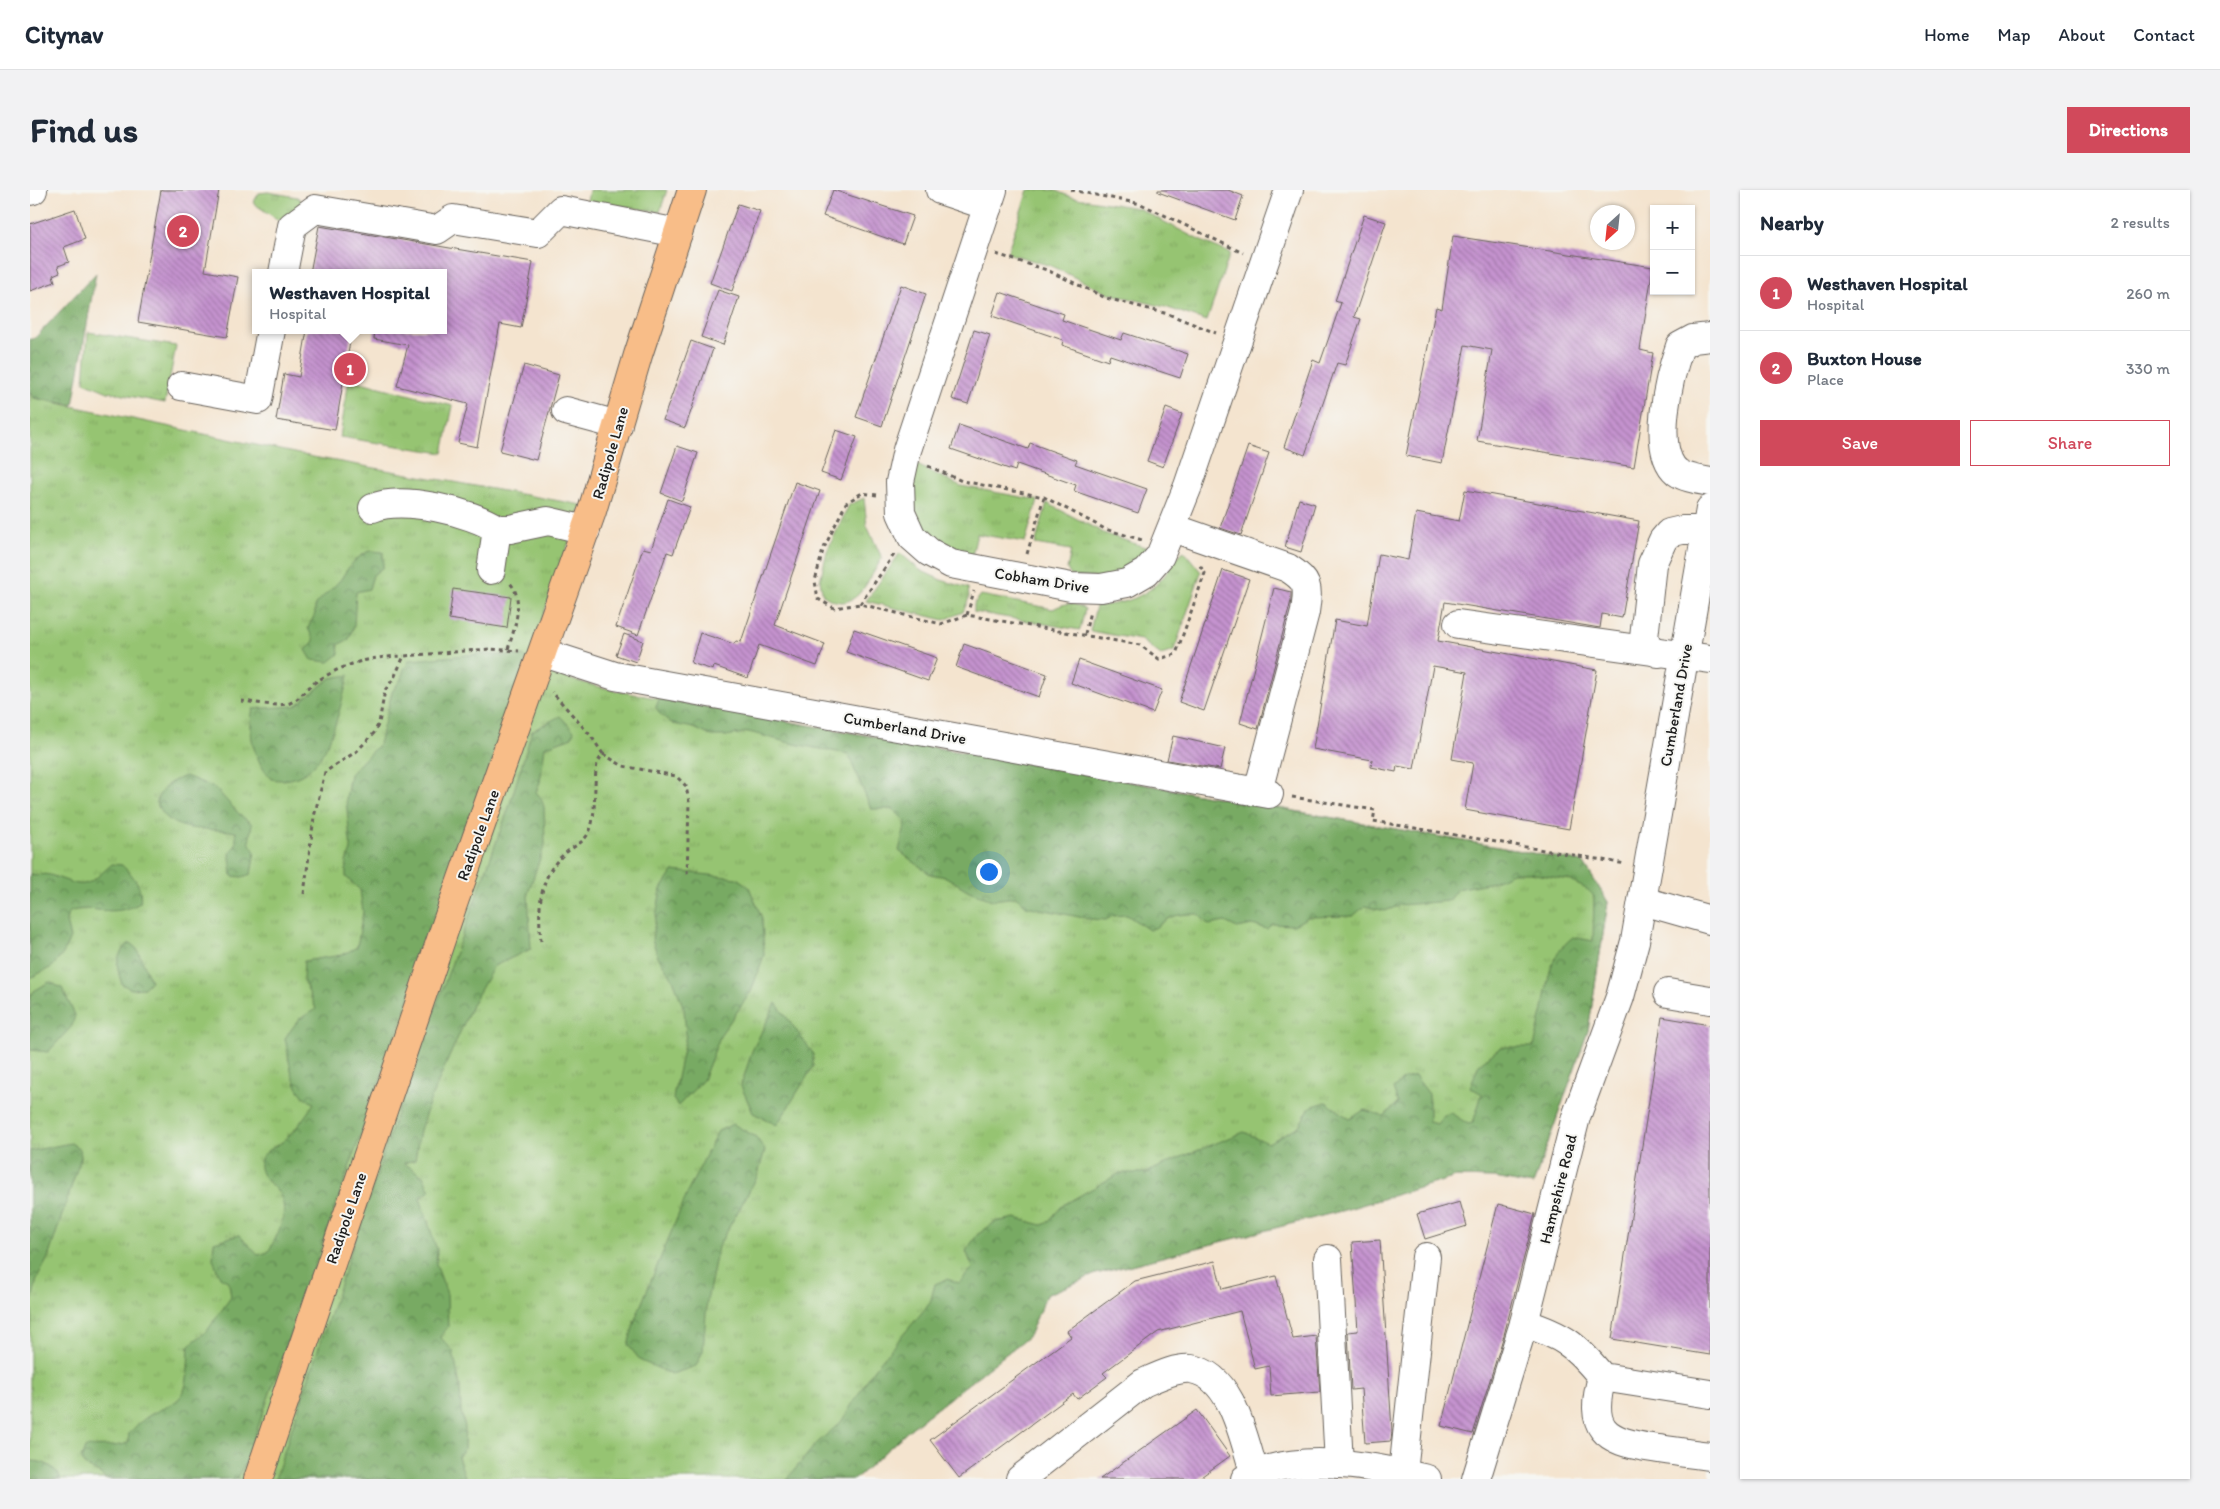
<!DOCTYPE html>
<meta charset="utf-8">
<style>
body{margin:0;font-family:Itim,sans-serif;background:#f2f2f3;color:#1f2937}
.controls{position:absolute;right:15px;top:15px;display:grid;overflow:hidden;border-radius:0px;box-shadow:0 1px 4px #0004}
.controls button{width:45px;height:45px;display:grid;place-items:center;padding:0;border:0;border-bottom:1px solid #e0e1e3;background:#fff;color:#1f2937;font:25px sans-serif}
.compass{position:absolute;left:1560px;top:15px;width:45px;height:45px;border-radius:50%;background:#fff;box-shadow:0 1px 4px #0004;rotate:207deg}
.you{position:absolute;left:958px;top:681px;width:18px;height:18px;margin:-12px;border:4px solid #fff;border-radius:50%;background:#1a73e8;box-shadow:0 0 0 8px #1a73e833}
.badge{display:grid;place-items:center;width:32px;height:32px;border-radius:50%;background:#d1495b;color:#fff;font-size:16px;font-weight:700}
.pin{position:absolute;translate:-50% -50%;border:2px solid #fff;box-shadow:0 1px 5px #0006}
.popup{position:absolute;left:222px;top:79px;width:195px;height:65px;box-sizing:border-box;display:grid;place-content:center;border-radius:0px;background:#fff;filter:drop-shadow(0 1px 4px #0005);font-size:16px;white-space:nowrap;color:#747a83}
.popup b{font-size:19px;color:#1f2937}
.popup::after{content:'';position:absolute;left:50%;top:100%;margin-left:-10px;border:10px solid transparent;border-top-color:#fff}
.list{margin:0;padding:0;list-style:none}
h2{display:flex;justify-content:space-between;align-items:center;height:65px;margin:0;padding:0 20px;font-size:21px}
h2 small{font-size:16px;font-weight:400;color:#747a83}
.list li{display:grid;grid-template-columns:32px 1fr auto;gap:15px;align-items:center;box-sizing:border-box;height:75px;padding:0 20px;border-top:1px solid #e0e1e3}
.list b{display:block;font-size:19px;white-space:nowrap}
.list p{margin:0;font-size:16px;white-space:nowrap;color:#747a83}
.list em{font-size:16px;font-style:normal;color:#747a83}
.actions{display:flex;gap:10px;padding:15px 20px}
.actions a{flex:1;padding:11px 0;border:1px solid #d1495b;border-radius:0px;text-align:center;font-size:18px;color:#d1495b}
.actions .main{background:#d1495b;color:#fff}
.map{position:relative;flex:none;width:1680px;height:1289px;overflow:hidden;border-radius:0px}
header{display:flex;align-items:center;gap:30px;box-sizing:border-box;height:70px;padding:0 25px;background:#fff;border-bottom:1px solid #e0e1e3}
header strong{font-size:24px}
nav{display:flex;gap:28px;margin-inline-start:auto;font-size:18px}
.intro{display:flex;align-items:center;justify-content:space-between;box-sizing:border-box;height:120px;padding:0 30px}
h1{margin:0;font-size:35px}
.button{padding:12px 22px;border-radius:0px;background:#d1495b;color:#fff;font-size:18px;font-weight:700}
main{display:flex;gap:30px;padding:0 30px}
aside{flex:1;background:#fff;border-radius:0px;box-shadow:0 1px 4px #0004}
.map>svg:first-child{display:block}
.grass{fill:url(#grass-tufts);stroke:#597047}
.forest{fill:url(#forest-crowns);stroke:#4a6340}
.building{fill:url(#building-back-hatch)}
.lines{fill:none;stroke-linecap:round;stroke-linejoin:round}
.minor-casing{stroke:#68625b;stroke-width:30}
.major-casing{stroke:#68625b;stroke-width:30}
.path{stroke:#68625b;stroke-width:3;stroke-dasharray:4 4;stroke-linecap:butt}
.minor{stroke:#fff;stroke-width:28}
.major{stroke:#f8bd88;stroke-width:28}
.labels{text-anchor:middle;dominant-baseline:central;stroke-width:4;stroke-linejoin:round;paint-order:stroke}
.street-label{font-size:16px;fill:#1c1c1c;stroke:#f6f6f2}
</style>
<header>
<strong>Citynav</strong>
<nav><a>Home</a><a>Map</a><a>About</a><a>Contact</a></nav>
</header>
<div class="intro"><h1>Find us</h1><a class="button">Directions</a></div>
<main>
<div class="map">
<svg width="1680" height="1289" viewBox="0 0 1680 1289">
<defs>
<pattern id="grass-tufts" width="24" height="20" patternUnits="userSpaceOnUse" patternTransform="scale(1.25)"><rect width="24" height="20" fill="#96c472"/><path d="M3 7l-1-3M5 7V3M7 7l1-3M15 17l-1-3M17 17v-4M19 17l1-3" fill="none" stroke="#81a862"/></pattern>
<pattern id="forest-crowns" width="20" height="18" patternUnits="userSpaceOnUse" patternTransform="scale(1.25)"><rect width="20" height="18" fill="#78aa64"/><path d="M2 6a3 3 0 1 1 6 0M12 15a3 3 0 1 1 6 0" fill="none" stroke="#628a52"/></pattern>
<pattern id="building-back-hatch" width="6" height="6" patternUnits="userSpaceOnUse" patternTransform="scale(1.25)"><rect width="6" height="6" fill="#c593cf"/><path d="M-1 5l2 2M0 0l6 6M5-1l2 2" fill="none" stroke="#9f77a7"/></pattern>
</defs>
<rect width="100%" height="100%" fill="#f6f6f2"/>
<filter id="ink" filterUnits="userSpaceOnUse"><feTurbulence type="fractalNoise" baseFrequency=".02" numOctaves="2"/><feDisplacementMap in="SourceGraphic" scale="10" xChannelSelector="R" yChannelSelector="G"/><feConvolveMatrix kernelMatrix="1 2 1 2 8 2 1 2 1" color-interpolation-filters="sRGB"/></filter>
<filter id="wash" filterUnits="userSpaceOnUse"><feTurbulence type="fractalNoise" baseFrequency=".0096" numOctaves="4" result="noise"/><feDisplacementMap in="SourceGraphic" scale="20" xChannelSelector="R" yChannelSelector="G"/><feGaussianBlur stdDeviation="1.12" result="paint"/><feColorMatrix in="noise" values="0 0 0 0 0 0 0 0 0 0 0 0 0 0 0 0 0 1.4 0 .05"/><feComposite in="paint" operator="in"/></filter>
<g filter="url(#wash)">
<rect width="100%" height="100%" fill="#f4e4cf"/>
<g class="grass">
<path d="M 559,0 L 637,0 L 630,22 L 557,11 Z"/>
<path d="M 998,0 L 1024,0 L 1041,7 L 1108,18 L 1169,50 L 1200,63 L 1177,131 L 1135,117 L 1077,103 L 1021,76 L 977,63 Z"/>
<path d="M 238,2 L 267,7 L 271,10 L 271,15 L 251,32 L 223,13 L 229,3 Z"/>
<path d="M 58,142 L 146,156 L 135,213 L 78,202 L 54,192 Z"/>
<path d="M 319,189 L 423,216 L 413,263 L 310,247 Z"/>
<path d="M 0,203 L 4,208 L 283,267 L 552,315 L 501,460 L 542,490 L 587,501 L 1553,672 L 1578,712 L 1558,841 L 1503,995 L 1465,988 L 1426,987 L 1311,1021 L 1066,1084 L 1016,1105 L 999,1146 L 879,1240 L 825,1289 L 0,1289 Z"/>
<path d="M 885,274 L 931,296 L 1008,310 L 995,352 L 947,344 L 941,370 L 909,359 L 881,324 Z"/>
<path d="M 834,308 L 837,336 L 852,368 C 837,392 825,427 793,405 L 790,391 L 797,361 L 819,315 Z"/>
<path d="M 1017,313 L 1076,344 L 1118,358 L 1113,369 L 1080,388 L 1041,386 L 1037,379 L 1041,360 L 1005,354 Z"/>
<path d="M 1154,361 L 1171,382 L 1144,461 L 1131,465 L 1111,450 L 1060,441 L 1066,416 C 1094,414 1116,408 1135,385 C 1141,377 1145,367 1154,361 Z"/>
<path d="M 870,363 L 890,380 L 911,390 L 938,398 L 939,408 L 933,422 L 914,430 L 836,411 Z"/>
<path d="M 951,405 L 1023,419 C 1036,412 1042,412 1055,419 L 1050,440 L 944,422 L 944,414 Z"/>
</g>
<g class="forest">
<path d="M 66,83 L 43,215 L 4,208 L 0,203 L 0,149 L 4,149 Z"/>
<path d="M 339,361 L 353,362 L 353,377 L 343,385 L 339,399 L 326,402 L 324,436 L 319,449 L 308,455 L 309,464 L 299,472 L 282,470 L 276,460 L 284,451 L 278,438 L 285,424 L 285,414 C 293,406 304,398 311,389 C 319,376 325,368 339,361 Z"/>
<path d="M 450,464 L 493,466 L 498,469 L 215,1274 L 206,1289 L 75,1289 L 71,1284 L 54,1275 L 51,1268 L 55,1258 C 69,1255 84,1258 98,1253 L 99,1243 C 105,1237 112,1230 120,1225 C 131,1218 148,1215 154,1201 C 159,1187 158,1170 159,1155 L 177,1141 L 201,1107 L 199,1092 L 190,1087 L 183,1069 L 184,1052 L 209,1045 L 228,1065 L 238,1062 C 247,1047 259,1024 251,1007 C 245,994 228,989 230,972 C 232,962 245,957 252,952 C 265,941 275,927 284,913 C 260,903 260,870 255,848 L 269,829 L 286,819 L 273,789 L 274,771 L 312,765 L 327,757 L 333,722 L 330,700 L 316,687 L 316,672 L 321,660 L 316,609 L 320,584 L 349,554 L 362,502 L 371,489 L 374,479 L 380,470 Z"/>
<path d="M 319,485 C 307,524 298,599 241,589 C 224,570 217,543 223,519 L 265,516 L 301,488 Z"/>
<path d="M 629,509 L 1553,672 L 1578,712 L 1558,841 L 1503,995 L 1465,988 L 1426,987 L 1311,1021 L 1066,1084 L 1016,1105 L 999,1146 L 879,1240 L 825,1289 L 757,1289 L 785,1255 L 811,1232 L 844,1179 L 900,1113 L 905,1094 L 917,1089 L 929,1093 L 943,1078 L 936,1061 L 947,1045 L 965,1032 L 985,1028 L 1012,1035 L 1017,1033 L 1033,1015 L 1090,983 L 1116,983 L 1144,970 L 1214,942 L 1238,953 L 1269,936 L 1280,917 L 1296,912 L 1320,929 L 1334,920 L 1354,926 L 1368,913 L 1363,899 L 1374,889 L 1385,886 L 1399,904 L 1399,932 L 1407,934 L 1414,925 L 1421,923 L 1438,934 L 1443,933 L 1452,904 L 1440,897 L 1449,874 L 1471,857 L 1504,857 C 1507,844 1510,832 1513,819 C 1518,791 1518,766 1543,747 L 1563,751 L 1564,706 L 1558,700 L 1539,690 L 1500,683 L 1482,683 L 1463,692 L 1427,699 L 1418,711 L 1371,715 L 1355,721 L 1335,716 L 1323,726 L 1278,727 L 1264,735 L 1242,734 L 1237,739 L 1222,735 L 1207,738 L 1195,732 L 1179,735 L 1168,724 C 1157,724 1145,724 1136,730 C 1128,735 1129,737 1119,740 L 1097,725 L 1083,726 L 1076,730 L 1059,729 L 996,716 L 987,707 L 962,710 L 939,701 L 916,687 L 900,684 L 869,661 L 876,632 L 863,619 L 841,619 L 818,564 L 764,554 L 719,542 L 696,546 L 681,546 L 664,538 L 643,534 L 629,523 L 626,517 Z"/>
<path d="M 530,526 L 544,541 L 542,547 L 515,557 L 510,592 L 506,602 L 511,608 L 514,617 L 515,654 L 498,703 L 501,759 L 464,776 L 443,813 L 401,908 L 390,940 L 385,970 L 374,973 L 393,986 L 400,1001 L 390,1008 L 407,1060 L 406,1074 L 417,1104 L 418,1137 L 410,1147 L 423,1161 L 430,1196 L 431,1221 L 435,1237 L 434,1259 L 428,1267 L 436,1289 L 245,1289 L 369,917 L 478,620 L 502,541 Z"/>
<path d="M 156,586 L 185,598 L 209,624 L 222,634 L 219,652 L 225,662 L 221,684 L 212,687 L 202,686 L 200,664 L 206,654 L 206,642 C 175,636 141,647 126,612 C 132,597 140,591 156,586 Z"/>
<path d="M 82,674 L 92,675 C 104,687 113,696 110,713 C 81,730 59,712 38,723 L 36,731 L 40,748 L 33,764 L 22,777 L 0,788 L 0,684 C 7,686 13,683 20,685 C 56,697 52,701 82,674 Z"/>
<path d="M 643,681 L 707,688 L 719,697 L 732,728 L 734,765 L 721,802 L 691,844 L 673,890 L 648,916 L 643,909 L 644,902 L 656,845 L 654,819 L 643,789 L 628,767 L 622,749 L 631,699 Z"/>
<path d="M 100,753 L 107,759 L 121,791 L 114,798 L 101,799 L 92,794 C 86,777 84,765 100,753 Z"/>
<path d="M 19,792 L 32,798 L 45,825 L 42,836 L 18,862 L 0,860 L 0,808 L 4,801 Z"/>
<path d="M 746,813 L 783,863 L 783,877 L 747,935 L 723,923 L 711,896 L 722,861 Z"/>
<path d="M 703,934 L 726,947 L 735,960 L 727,987 L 688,1057 L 677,1111 L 673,1161 L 666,1176 L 642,1184 L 611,1171 L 598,1155 L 606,1127 L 659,999 L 688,941 Z"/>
<path d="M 41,953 L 50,959 L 51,967 L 18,1068 L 7,1089 L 1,1115 L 3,1129 L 0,1140 L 0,961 Z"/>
<path d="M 0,1271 C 14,1271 25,1276 31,1289 L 0,1289 Z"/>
</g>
<g id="blocks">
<g class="building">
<path d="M 131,0 L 189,0 L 175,81 L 208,87 L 197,147 L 108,132 Z"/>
<path d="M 803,0 L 883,26 L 873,54 L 793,26 Z"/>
<path d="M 1128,0 L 1198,0 L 1213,6 L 1205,30 L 1128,2 Z"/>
<path d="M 708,14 L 730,21 L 702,101 L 680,93 Z"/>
<path d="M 45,19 L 55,49 L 34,57 L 39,72 L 28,76 L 30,82 L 23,85 L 25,92 L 0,101 L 0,34 Z"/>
<path d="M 1334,25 L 1356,32 L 1324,127 L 1331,129 L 1315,175 L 1307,173 L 1275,265 L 1254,257 L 1283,170 L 1290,173 L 1311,113 L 1305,111 Z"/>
<path d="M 289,36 L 503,72 L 491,138 L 470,134 L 447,257 L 428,253 L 438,214 L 367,196 L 378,155 L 344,149 L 345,140 L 414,140 L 414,83 L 280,83 Z"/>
<path d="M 1423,46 L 1623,77 L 1610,160 L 1623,163 L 1604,277 L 1447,251 L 1462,160 L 1435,155 L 1412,273 L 1376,266 L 1406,117 L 1412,119 Z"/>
<path d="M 871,95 L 896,104 L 852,236 L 826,227 Z"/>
<path d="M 688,100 L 709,107 L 693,155 L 671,147 Z"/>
<path d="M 970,102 L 1034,124 L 1032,130 L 1091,150 L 1094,143 L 1158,164 L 1150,188 L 1080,165 L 1078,171 L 1032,155 L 1033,150 L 962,126 Z"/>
<path d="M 277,140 L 322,140 L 305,240 L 246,230 L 254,184 L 269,187 Z"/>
<path d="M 944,140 L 960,145 L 938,214 L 922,209 Z"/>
<path d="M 661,151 L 683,159 L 655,238 L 633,230 Z"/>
<path d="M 494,175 L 529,185 L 506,270 L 470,261 Z"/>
<path d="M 1136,218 L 1152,224 L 1133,277 L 1117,271 Z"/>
<path d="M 929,235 L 998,259 L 1000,253 L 1047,270 L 1045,274 L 1117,299 L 1108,323 L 1044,301 L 1046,295 L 987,274 L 985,281 L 921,259 Z"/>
<path d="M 806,240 L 827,247 L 811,290 L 791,283 Z"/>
<path d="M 647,256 L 668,263 L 652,311 L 631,303 Z"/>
<path d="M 1218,256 L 1239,263 L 1211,345 L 1190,338 Z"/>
<path d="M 765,292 L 790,301 L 745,435 L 795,454 L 787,476 L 729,455 L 718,488 L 684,476 L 683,480 L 661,473 L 670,443 L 704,454 L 706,451 L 711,452 Z"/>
<path d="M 1435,300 L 1609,331 L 1592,428 L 1572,424 L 1570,438 L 1415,412 L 1408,451 L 1567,480 L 1539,639 L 1435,620 L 1443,573 L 1422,569 L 1437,482 L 1403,476 L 1384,579 L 1367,576 L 1366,582 L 1341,577 L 1342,570 L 1283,559 L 1305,430 L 1337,436 L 1349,364 L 1378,370 L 1386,323 L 1429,331 Z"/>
<path d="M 638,309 L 660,317 L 643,364 L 637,362 L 608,445 L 586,437 L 613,358 L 621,360 Z"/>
<path d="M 1269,309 L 1285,314 L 1271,362 L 1255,357 Z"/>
<path d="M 1193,380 L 1219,389 L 1174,521 L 1149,512 Z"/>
<path d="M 1244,398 L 1261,402 L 1261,411 L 1228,539 L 1210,533 Z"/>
<path d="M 423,399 L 481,407 L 477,438 L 419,429 Z"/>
<path d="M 824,439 L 907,468 L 898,491 L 816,462 Z"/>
<path d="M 594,444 L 613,451 L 606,472 L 586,465 Z"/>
<path d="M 934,454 L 1017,484 L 1009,507 L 926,477 Z"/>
<path d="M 1049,470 L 1132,500 L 1123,523 L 1041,493 Z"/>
<path d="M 1143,546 L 1195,558 L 1190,579 L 1137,570 Z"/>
<path d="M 1632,827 L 1680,835 L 1680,1165 L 1582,1149 Z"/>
<path d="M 1430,1012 L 1437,1036 L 1395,1049 L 1387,1024 Z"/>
<path d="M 1468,1014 L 1505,1024 L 1474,1145 L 1443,1244 L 1411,1236 Z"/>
<path d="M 1350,1050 L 1362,1241 L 1361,1251 L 1335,1253 L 1331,1199 L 1321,1200 L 1318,1142 L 1328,1141 L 1322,1052 Z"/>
<path d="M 1185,1071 L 1192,1099 L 1246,1086 L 1263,1149 L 1286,1146 L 1290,1202 L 1241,1206 L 1239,1176 L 1225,1179 L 1210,1121 L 1128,1142 L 1073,1183 L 1077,1187 L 1047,1209 L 1043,1204 L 929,1288 L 900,1250 L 1041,1147 L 1037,1141 L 1105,1091 Z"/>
<path d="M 1167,1220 L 1200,1266 L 1168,1289 L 1070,1289 Z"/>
</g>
</g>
</g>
<g filter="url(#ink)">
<use href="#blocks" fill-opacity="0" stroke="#68625b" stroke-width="1"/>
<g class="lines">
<defs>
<g id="minor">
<path d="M 910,0 L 958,16"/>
<path d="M 963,0 L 877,260 L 870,292 L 871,323 L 882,347 L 899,362 L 921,374 L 1041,397 L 1071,398 L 1097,393 L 1116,382 L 1130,366 L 1158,296 L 1259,0"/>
<path d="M 0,1 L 3,0"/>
<path d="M 253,83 L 262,36 L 285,19 L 407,40 L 423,29 L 508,43 L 531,20 L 648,43"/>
<path d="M 1680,147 L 1663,149 L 1650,156 C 1640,184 1620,260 1647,282 C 1655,288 1670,290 1680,292"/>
<path d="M 151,196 L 228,210 L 241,140"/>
<path d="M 536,221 L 588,235"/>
<path d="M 343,318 C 371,305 442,322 467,339"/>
<path d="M 1143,338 L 1258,378 C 1280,392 1278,398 1275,422 L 1228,601"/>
<path d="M 461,380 L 467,339 L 480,339 L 518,331 L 556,340"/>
<path d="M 1428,434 L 1680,469"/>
<path d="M 514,463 L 585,486 L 1239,604"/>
<path d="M 1628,463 L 1619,458 L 1614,448 L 1622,374 L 1633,350 L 1639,343 L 1652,340 L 1676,340"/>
<path d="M 1613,711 L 1680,730"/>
<path d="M 1638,803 L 1680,810"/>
<path d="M 1298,1069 L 1309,1274"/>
<path d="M 1494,1133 C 1534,1146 1546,1155 1572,1187 L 1680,1204"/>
<path d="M 1572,1187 C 1558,1238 1573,1251 1622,1258 C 1642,1261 1661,1264 1680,1266"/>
<path d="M 1373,1283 L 1396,1067"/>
<path d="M 990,1289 L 1113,1193 C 1127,1187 1146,1177 1161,1179 C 1203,1185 1214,1251 1225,1285"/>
<path d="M 1215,1289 C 1223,1286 1232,1281 1240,1279 C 1288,1265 1350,1278 1397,1289"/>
<path d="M 1446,1289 L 1494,1133 L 1546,927 L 1590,807 L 1605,751 L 1680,319"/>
</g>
<path id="major" d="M 228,1289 L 422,717 L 562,321 L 608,165 L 662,0"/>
</defs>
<use href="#minor" class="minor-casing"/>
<use href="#major" class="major-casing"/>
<g class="path">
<path d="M 1041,0 L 1111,14 L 1213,63"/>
<path d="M 966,64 L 1017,80 L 1076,108 L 1138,124 L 1186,143"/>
<path d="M 898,276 L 932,291 L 1014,307 L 1075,339 L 1112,350"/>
<path d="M 847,305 L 832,303 L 816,313 L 793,360 L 785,391 L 788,409 L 804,418 L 830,414 L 911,434 L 937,425 L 1110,455 L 1129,469 L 1146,464 L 1175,383 L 1168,373"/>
<path d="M 997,364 L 1014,307"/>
<path d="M 830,414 L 865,363"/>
<path d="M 937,425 L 944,401"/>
<path d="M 1055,444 L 1060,421"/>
<path d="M 478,459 C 484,441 495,409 480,393"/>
<path d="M 211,511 C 226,512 246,518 260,513 C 270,509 276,499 284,493 C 315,473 338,467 374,466"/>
<path d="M 573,564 L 593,576 L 646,586 L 656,596 L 659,612 L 657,686"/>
<path d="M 1262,607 L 1345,620 L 1343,631 L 1596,674"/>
<path d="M 274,704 L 284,627 L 295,582 L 327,561 L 344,543 L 349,533 L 355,500 L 364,488 L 374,466 L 460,459 L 489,461"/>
<path d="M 511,751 C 508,720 508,688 533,665 C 542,657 554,653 559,642 C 566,630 564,596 566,581 L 567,573 L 573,564 L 561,546 L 522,502"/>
</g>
<use href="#minor" class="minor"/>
<use href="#major" class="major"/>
</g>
</g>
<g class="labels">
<g class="street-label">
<text transform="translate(580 263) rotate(-74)">Radipole Lane</text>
<text transform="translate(1012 390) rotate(9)">Cobham Drive</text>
<text transform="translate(1646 515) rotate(-80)">Cumberland Drive</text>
<text transform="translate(875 538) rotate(10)">Cumberland Drive</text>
<text transform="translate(448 645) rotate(-70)">Radipole Lane</text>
<text transform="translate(1528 999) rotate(-76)">Hampshire Road</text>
<text transform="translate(316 1028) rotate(-71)">Radipole Lane</text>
</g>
</g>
</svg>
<div class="controls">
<button>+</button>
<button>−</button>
</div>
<svg class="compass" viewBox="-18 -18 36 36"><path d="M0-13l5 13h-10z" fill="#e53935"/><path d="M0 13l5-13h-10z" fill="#747a83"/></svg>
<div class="you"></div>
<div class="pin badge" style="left:320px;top:179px">1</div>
<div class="popup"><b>Westhaven Hospital</b>Hospital</div>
<div class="pin badge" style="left:153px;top:41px">2</div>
</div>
<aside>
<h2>Nearby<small>2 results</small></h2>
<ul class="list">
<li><span class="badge">1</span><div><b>Westhaven Hospital</b><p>Hospital</p></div><em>260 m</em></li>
<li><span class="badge">2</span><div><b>Buxton House</b><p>Place</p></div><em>330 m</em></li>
</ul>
<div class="actions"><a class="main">Save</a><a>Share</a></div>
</aside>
</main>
